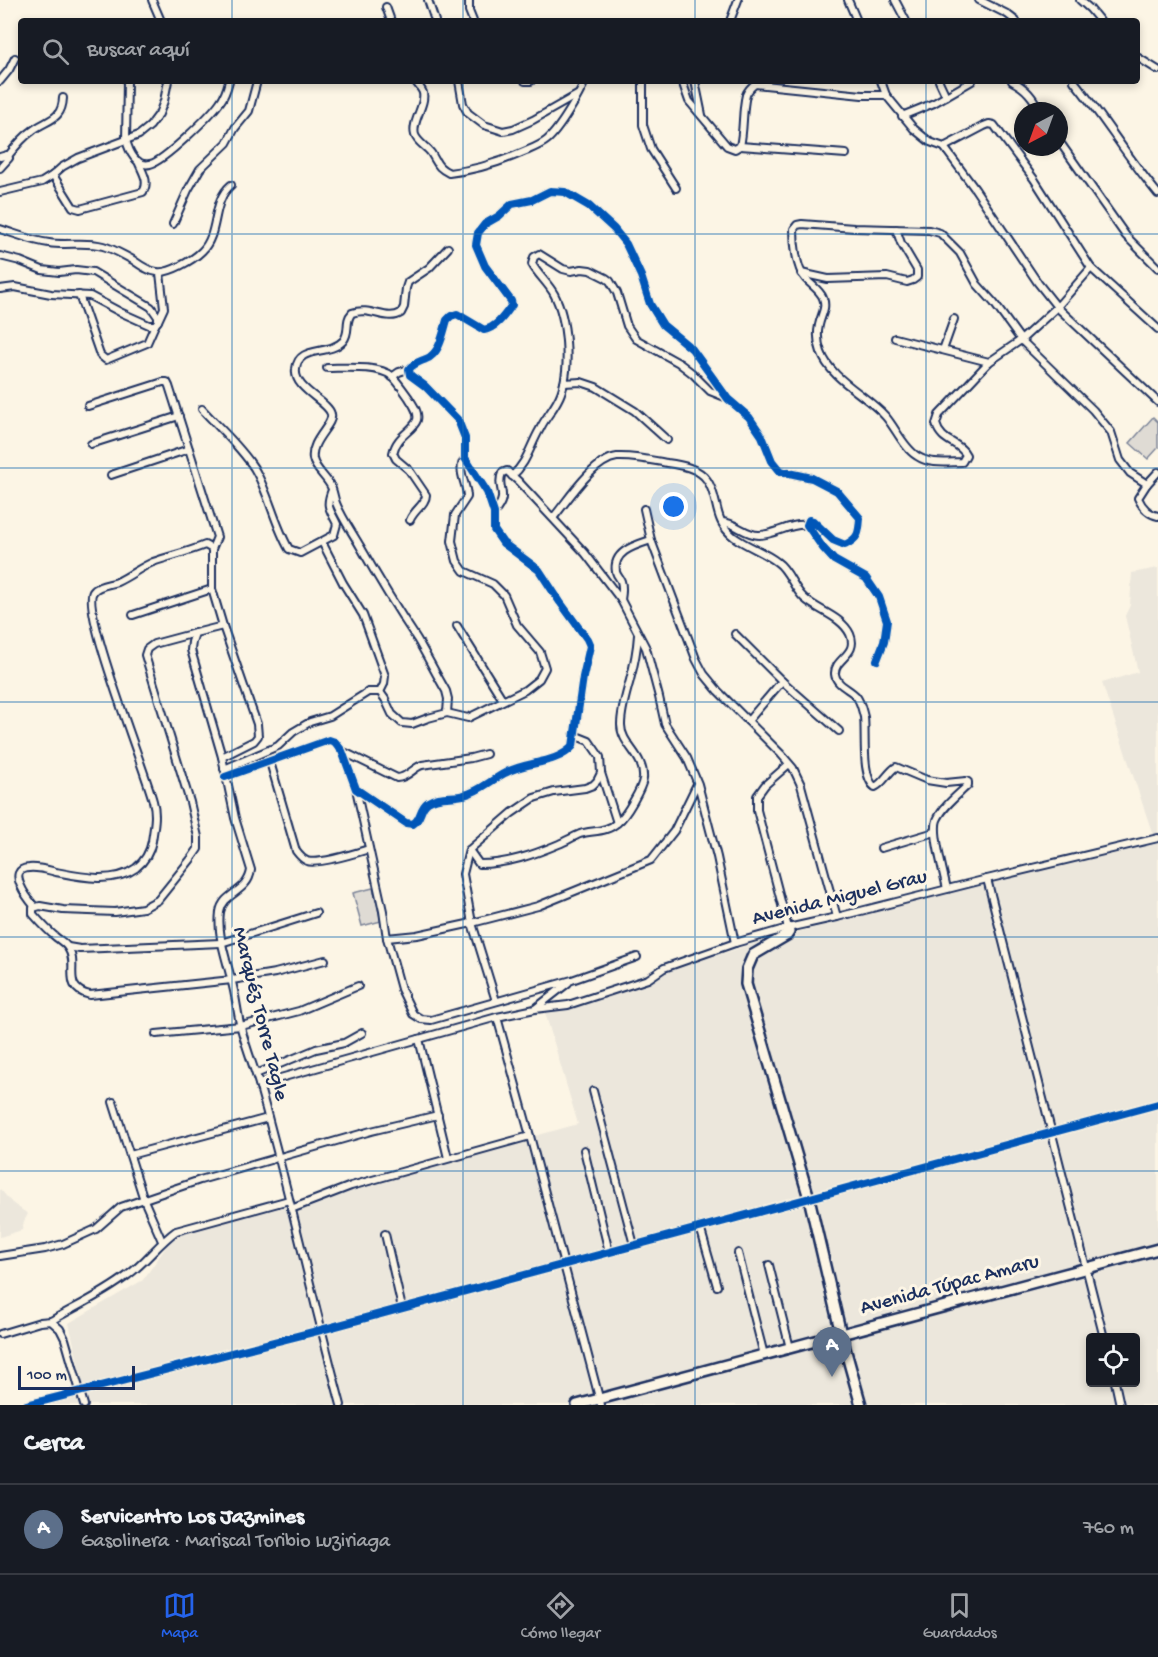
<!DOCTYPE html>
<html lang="es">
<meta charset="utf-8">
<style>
body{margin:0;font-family:"Gochi Hand",sans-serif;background:#20242c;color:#f1f3f6}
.controls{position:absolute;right:18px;bottom:18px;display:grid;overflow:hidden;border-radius:6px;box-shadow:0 3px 9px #0003}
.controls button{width:54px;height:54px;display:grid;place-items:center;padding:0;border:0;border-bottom:2px solid #363941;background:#171b24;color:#f1f3f6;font:30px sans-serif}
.compass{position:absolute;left:1014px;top:102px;width:54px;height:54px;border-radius:50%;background:#171b24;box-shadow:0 3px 9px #0003;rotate:221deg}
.scale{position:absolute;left:18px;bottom:15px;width:117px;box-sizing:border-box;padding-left:6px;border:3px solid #1b2f5e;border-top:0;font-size:16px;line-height:21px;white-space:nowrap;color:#1b2f5e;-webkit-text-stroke:4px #fcf5e5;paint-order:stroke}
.you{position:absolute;left:674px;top:507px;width:21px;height:21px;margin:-15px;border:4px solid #fff;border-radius:50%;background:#1a73e8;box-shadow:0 0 0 9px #1a73e833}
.badge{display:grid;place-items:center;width:39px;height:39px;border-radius:50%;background:#2563eb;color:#fff;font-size:20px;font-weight:700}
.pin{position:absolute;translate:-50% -50px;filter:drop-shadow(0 2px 3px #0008)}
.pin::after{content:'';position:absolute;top:32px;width:21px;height:18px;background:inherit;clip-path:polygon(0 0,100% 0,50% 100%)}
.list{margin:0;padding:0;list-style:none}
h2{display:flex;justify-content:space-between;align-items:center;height:78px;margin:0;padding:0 24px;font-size:26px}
h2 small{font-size:20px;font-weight:400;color:#9ea1a6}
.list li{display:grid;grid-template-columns:39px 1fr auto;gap:18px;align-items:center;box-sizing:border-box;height:90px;padding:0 24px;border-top:2px solid #363941}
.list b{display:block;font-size:22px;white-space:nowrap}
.list p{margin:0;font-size:20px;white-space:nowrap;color:#9ea1a6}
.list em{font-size:20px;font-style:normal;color:#9ea1a6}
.icon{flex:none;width:33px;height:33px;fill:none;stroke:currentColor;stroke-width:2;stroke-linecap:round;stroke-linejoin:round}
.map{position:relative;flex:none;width:1158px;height:1405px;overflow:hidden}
.search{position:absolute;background:#171b24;box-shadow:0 3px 9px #0003;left:18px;right:18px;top:18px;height:66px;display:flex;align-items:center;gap:15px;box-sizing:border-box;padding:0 21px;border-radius:6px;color:#9ea1a6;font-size:22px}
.sheet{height:168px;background:#171b24}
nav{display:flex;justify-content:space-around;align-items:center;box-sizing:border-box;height:84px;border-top:2px solid #363941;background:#171b24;font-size:16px;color:#9ea1a6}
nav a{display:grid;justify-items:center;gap:3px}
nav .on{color:#2563eb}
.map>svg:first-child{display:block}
.built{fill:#ece7dc;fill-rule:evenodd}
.green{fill:#dfdbd4;stroke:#7d8599;stroke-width:1.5}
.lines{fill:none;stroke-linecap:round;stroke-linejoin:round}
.street-casing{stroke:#1b2f5e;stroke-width:10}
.secondary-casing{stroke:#1b2f5e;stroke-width:14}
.street{stroke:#fcf5e5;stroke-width:6}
.secondary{stroke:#fcf5e5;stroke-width:9}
.cycleway-casing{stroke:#fcf5e5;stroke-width:11}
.cycleway{stroke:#0057b8;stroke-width:8}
.grid{fill:none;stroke:#1f6fb2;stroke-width:1.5;stroke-opacity:0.55}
.labels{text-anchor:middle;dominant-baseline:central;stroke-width:6;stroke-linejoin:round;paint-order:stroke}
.street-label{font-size:21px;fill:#1b2f5e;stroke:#fcf5e5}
</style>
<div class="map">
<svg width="1158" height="1405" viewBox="0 0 1158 1405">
<rect width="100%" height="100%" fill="#fcf5e5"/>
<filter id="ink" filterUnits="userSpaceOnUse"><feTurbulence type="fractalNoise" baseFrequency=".0167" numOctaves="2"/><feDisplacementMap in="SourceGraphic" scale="12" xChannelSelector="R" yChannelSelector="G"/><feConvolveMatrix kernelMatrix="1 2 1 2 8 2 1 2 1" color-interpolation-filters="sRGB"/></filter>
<g filter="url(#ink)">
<g class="built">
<path d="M 1158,568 L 1158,1405 L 40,1405 L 85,1393 L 69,1323 L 143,1280 L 171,1240 L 182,1234 L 578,1124 L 544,1009 L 766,940 L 1155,841 L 1102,683 L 1138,672 L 1125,616 L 1130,605 L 1132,573 ZM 1090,1338 L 1136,1338 L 1136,1382 L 1090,1382 Z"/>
<path d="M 0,1189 L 12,1203 L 28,1214 L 24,1221 L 22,1230 L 0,1237 Z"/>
</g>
<g class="green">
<path d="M 1153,417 L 1158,422 L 1158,448 L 1148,459 L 1130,443 Z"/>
<path d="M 373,888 L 381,921 L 362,926 L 353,893 Z"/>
</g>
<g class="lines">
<defs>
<g id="street">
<path d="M 152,0 L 161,21"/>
<path d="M 428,0 L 435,21"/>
<path d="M 469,0 L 469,11 L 473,21"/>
<path d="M 848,0 L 857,21"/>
<path d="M 895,0 L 906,21"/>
<path d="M 979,0 L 1007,14 L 1016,21"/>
<path d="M 1080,0 L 1090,9 L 1100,21"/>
<path d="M 386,7 L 391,21"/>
<path d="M 730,21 L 738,0"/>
<path d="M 1137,57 L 1158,70"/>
<path d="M 0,81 L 9,70 L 15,58"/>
<path d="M 127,81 L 126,140 C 129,151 136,167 150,164 C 163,162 211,115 220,102 C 225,96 227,89 229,81"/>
<path d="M 415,81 C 417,84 422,89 423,93 C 426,105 411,122 415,135 C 417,142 427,147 431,153 C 438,164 437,167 449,173 C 476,170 501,162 526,151 C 533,148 541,145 547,140 C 559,130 579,96 585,81"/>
<path d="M 459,81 L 463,104 L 468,113 L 484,125 L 503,131 L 513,129 L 533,120 L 577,95"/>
<path d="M 525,81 L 531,81"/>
<path d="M 643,81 L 643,125 L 651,149 L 676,188"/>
<path d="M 682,81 L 689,101 L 727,146 L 735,149 L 740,146 C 744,129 742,111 746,95 C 748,90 751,87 755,84 L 862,95 L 886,95"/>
<path d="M 695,81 L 702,115"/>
<path d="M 881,81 L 886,95 L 914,129 L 930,142 L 944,147 L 975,189 L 1038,283 L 1057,307 L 1158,402"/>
<path d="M 939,81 L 946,96"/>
<path d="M 1012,81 C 1026,88 1033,97 1040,111"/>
<path d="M 1074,81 C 1104,118 1128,158 1158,194"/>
<path d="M 902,116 L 934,103 L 972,81"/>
<path d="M 1059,141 L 1126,236 L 1158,268"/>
<path d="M 740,146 L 846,154"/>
<path d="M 944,147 L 984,126 L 989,124 L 994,125 L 1034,179 L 1091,268 L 1158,329"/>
<path d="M 8,156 C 15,147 23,137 32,131 C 47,119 62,121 63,98"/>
<path d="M 0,157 L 7,155 L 9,158 L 0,168"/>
<path d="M 53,175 L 73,207 L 80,209 L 143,192 C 150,181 142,172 138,161"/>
<path d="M 0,192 L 42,182 L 53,175 L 62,167 L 78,158 L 139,135 L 150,126 L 159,114 L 164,101 L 168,81"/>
<path d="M 173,224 L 188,190 L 200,169 L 227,143 L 235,128 L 249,111 L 257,81"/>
<path d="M 0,229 C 16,234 32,241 49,243 C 67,246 85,241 103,246 C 114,249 123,255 133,260 C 140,265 148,271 157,272 C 169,274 193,260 202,251 C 220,233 211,202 231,185"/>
<path d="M 0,256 L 20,261 L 42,270 L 59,272 L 76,270 L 93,272 L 151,307 L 158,317 L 158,321 L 155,325 L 149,325 L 120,312 L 90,296 L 51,294 L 15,287 L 0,289"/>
<path d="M 1091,268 L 1057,307 L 1021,340 L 989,362 L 939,415 L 936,424 C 941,443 959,441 966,455 L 962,462 C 948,462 930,465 917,456 C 904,448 896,429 886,417 C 867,395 831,380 821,352 C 818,344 817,334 819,325 C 821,315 827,308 823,298 C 820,290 811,285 805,278 C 796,268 794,242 794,229 L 797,225 L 802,224 L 854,228 L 929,230 L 940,233 L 960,253 L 977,284 L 994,303 L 1021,340 L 1093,410 L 1111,432 L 1120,460 L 1130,473 L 1147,484"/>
<path d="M 801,273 L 828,279 L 887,277 L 907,282 L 913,280 L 917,277 L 917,270 L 901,243 L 896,229"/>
<path d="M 79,295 L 100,355 L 106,360 L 147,343 L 155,325"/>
<path d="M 158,321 L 164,308 L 160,273"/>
<path d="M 895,338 L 989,362"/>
<path d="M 943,350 L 954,319"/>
<path d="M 327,368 C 345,368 378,365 392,376 C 398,382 404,391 409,398 C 413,405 419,412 417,420 C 413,431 397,435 393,453 L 396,459 L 409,470 L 426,495 C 426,504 414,510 410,520"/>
<path d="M 392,377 L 399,372 L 409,369"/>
<path d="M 564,383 L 581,382 L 596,387 L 635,411 L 667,440"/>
<path d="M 88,406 L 163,382 L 167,382 L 169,386 L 217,537 L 212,549 L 212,589 L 223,626 L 257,724 L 258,736 L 254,741 L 222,757"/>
<path d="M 202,409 C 219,428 240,446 254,468 C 269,493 274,523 289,549 L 300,553 L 334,535 L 337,524 C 330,509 325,507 332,490"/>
<path d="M 91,444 L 179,416"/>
<path d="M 1158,472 L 1147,484 L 1138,498 C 1142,507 1148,514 1158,516"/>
<path d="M 111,475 L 189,449"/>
<path d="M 512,476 C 527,463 530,446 540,429 C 546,416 556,407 561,393 C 571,367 567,318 554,294 C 548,283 538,275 532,264 L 534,257 L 539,254 L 563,269 L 571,271 L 582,269 L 590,270 L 606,278 L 610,281 L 617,293 L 627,326 L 636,339 L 679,363 L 692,373 L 710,391 L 725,397"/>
<path d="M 644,509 L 651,540 L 696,659 L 704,674 L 718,691 L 781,754 L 793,768 L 801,785 L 837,917"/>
<path d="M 494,513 C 511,493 495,489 502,473 L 507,471 L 518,481 L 585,553 L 621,600 L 646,648 L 659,697 L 665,724 L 687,758 L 698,784 L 717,857 L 735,943"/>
<path d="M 553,518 C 568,500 593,460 617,457 C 633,456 651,460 667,463 C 681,465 699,468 707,480 C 720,499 712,520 734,537 C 748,547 764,552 777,562 C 789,570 793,588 804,598 C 818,611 841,616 850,634 C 859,655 834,658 835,674 C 836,685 850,689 856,696 C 861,702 862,710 864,717 C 866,734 861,778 875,787 C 883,784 888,772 896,767 L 927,780 L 946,783 L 966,781 L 968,782 L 968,785 C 958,795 943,806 937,820 C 932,833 944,874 947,889"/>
<path d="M 722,522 C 735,522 745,535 759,535 C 776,535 789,523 807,525"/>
<path d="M 322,542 L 343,583 L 363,615 L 385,676 L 384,684 L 380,692"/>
<path d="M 621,600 C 622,594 623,587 621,581 C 620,578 617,576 616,572 C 612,551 636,545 651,540"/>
<path d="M 133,615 L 212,589"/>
<path d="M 223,626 L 195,633 L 192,642 L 191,650 L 222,757 L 235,818 L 251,870 C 248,893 223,892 220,912 C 217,935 226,957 231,979 C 236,995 237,1012 241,1028 C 246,1047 253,1065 259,1084 C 289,1190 312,1298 341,1405"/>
<path d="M 457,626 L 503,700"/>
<path d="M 195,633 L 154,644 L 147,649 L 145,655 L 190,802 L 198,837 L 198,849 L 191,859 L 158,900 L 143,908 L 115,912 L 63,910 L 40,906 L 33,908 L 33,914 C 40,922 48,931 57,938 C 61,941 65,943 68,948 C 80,965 60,988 90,995 L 232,980 L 275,973 L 325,960"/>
<path d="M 735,634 L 782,681 L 839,731"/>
<path d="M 447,713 L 448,699 L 446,691 C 436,674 427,656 417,639 C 397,609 378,578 360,546 C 352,532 342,518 336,503 C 334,498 334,494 332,489 C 328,478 315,470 313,459 C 310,440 334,425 331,414 C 328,401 293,389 296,369 C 298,345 329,356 343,341 C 351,332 344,321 352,313 C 370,306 387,322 401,313 L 404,307 L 406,288 L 408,282 L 429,268 L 448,248"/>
<path d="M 748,721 L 782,681"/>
<path d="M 342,751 L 397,778 C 407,778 413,768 422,765 L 471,758 L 486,754"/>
<path d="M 270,762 L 296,851 C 299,855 302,859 307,861 C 319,865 356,853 369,849"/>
<path d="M 224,769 L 278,746 L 293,732 L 310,722 L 330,716 L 368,692 L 380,692 L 385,699 L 392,714 L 402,723 L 412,724 L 428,718 L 447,713 L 468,718 L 525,690 L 539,679 L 545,668 L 540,652 L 517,625 L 504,595 L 493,584 L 464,571 L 457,561 L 452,541 L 455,515 L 467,497 C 467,483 456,471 465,458"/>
<path d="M 601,773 L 617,823"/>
<path d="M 225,777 L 329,740 L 335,742 L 342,751 L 356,789 L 406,823 L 413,824 C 422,819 419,808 428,802 C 438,795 453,798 464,795 C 479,792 491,780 505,773 C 526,761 556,765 573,746 L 583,677 L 590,646 L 587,639 L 560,602 L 539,570 L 503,543 L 494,530 L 494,513 L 487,492 L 465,458 L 465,438 L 458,420 L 425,386 L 410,375 L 409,369 C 414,363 419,362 426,359 C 440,354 443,333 447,320 L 451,316 L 457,314 L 484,330 C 497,327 504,316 512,305 L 511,301 L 485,266 L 476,245 L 478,233 L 485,224 L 499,216 L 512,204 L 532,200 L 550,191 L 565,192 L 589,206 L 614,229 L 626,244 L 641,276 L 650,304 L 663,325 L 692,349 L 728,399 L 749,417 L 762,436 L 772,461 L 780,471 L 812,478 L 837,491 L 860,518 C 859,533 859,538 845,545 L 833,540 L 813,521 L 809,520 L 807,525 L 823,548 L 834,560 L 866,578 L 879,597 L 887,621 L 884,642 L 877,660"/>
<path d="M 356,789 L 383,911 L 387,938 L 401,989 L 413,1014 L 421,1019 L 431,1020 L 572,980 L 637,957"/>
<path d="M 881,848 L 935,832"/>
<path d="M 469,850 L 479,864 C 507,864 533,855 559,844 C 566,841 573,837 580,834 C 593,830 606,833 618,822 C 626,816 642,788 643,779 C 645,755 621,745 621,725 C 621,710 626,695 630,680 C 634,665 637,651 638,635"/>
<path d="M 987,879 L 1104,1338"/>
<path d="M 35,907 C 28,899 5,869 29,868 C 38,867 48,870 56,872 C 81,877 114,884 136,868 C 145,861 150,852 152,841 C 154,827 157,814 153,801 C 145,770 81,609 93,592 C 98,585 109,585 117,582 C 130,576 141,567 153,562 C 170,556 188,552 205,545 L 212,549"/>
<path d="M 788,928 L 757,810 L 757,796 L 765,785 L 789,764"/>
<path d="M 387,938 L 417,935 L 472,923 L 538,906 L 651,860 L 674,831 L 697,784"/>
<path d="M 68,947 L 80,949 L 221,943 L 316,913"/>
<path d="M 496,1001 L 472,923 L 463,874 L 469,850 L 512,813 L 534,798 L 554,792 L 585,788 L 593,785 L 597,781 L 601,773 L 600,757 L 589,741 L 574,735"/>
<path d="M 536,1008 L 568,983"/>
<path d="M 497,1017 L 530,1136 L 601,1405"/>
<path d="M 156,1034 L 241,1026 L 299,1011 L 358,986"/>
<path d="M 419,1039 L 448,1158"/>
<path d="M 256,1074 L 316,1049 L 344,1043 L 362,1033"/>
<path d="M 259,1084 L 497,1017 L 535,1009 L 568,1005 L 648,979 L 664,968 L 735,943 L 788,928 L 837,917 L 987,879 L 1158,838"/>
<path d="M 593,1091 L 634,1245"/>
<path d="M 113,1102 L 144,1200 L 162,1241"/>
<path d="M 584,1150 L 609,1252"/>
<path d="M 130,1155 L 268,1118"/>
<path d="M 291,1209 L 351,1186 L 530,1136"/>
<path d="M 700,1227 L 717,1286"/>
<path d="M 385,1234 L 402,1308"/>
<path d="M 738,1253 L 764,1355"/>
<path d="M 0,1256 L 45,1249 L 63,1244 L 96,1229 L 121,1207 L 200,1180 L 371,1131 L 438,1115"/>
<path d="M 769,1265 L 790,1348"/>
<path d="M 51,1321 L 60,1329 L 65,1339 L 84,1405"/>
<path d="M 0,1334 L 40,1322 L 51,1321 C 77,1306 105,1293 128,1275 C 146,1262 158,1244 176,1231 L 289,1200"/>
<path d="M 1115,1382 L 1120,1405"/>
<path d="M 27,1405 L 321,1330 L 1158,1104"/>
</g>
<g id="secondary">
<path d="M 788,928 L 789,932 L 787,935 L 753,955 L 747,969 L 746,984 L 809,1198 L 841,1334 L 861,1405"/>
<path d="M 577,1405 L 1158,1249"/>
</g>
</defs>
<use href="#street" class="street-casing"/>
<use href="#secondary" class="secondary-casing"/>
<use href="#street" class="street"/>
<use href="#secondary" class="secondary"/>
<defs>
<g id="cycleway">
<path d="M 225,777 L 329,740 L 335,742 L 342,751 L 356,789 L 406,823 L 413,824 C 422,819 419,808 428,802 C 438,795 453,798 464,795 C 479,792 491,780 505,773 C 526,761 556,765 573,746 L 583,677 L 590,646 L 587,639 L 560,602 L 539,570 L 503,543 L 494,530 L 494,513 L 487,492 L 465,458 L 465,438 L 458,420 L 425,386 L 410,375 L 409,369 C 414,363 419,362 426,359 C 440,354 443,333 447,320 L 451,316 L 457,314 L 484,330 C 497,327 504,316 512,305 L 511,301 L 485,266 L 476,245 L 478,233 L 485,224 L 499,216 L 512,204 L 532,200 L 550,191 L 565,192 L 589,206 L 614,229 L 626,244 L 641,276 L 650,304 L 663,325 L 692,349 L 728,399 L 749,417 L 762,436 L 772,461 L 780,471 L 812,478 L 837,491 L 860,518 C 859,533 859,538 845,545 L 833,540 L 813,521 L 809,520 L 807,525 L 823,548 L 834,560 L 866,578 L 879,597 L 887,621 L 884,642 L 877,660"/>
<path d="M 27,1405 L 321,1330 L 1158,1104"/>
</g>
</defs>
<use href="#cycleway" class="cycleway-casing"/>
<use href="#cycleway" class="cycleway"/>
</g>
</g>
<path class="grid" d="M 232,0 L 232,21M 463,0 L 463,21M 695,0 L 695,21M 926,0 L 926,21M 232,81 L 232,1405M 463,81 L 463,1405M 695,81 L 695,1405M 926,81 L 926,1405M 0,234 L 1158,234M 0,468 L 1158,468M 0,702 L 1158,702M 0,937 L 1158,937M 0,1171 L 1158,1171"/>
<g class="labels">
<g class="street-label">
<text transform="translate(840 899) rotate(-14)">Avenida Miguel Grau</text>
<text transform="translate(259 1014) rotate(76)">Marquéz Torre Tagle</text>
<text transform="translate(950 1286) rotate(-15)">Avenida Túpac Amaru</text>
</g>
</g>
</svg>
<div class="controls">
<button><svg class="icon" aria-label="locate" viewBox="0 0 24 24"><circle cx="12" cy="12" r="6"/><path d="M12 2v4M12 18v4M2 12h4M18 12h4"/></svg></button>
</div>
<svg class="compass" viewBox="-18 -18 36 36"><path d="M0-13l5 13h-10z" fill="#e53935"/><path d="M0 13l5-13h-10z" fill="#9ea1a6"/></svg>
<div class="scale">100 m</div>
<div class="you"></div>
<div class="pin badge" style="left:832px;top:1377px;background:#5c6f8a">A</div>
<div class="search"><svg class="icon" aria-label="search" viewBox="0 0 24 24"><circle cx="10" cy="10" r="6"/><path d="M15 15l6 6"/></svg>Buscar aquí</div>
</div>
<section class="sheet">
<h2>Cerca<small></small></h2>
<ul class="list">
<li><span class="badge" style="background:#5c6f8a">A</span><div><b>Servicentro Los Jazmines</b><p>Gasolinera · Mariscal Toribio Luziriaga</p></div><em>760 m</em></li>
</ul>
</section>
<nav>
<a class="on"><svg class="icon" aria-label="map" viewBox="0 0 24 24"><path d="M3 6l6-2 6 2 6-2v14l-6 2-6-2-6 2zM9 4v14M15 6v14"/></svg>Mapa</a>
<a><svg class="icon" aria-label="directions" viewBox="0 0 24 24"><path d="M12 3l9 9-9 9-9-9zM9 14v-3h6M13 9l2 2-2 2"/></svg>Cómo llegar</a>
<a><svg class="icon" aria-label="saved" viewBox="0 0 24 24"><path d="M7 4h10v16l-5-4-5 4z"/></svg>Guardados</a>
</nav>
